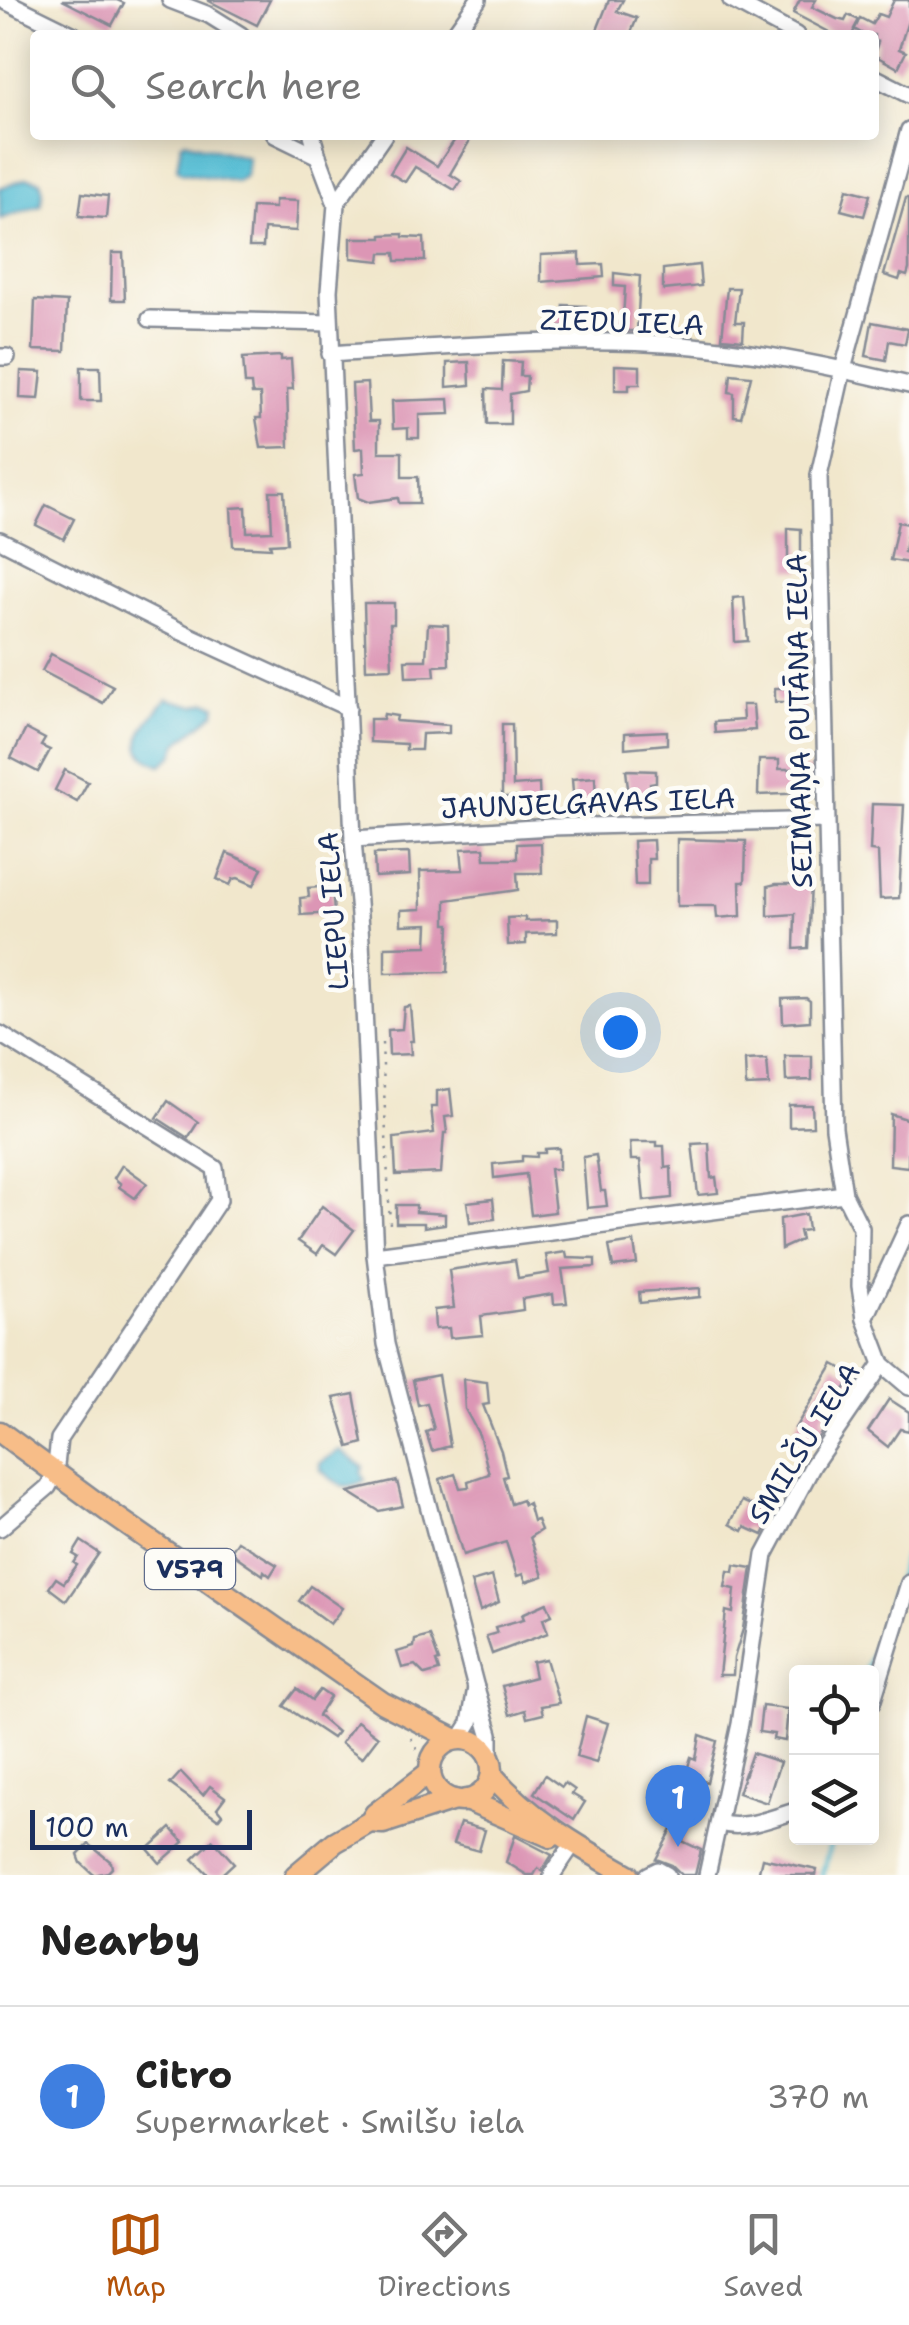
<!DOCTYPE html>
<meta charset="utf-8">
<style>
body{margin:0;font-family:"Shantell Sans",sans-serif;background:#f2f2f2;color:#222}
.controls{position:absolute;right:30px;bottom:30px;display:grid;overflow:hidden;border-radius:10px;box-shadow:0 5px 25px #0003}
.controls button{width:90px;height:90px;display:grid;place-items:center;padding:0;border:0;border-bottom:2px solid #e0e0e0;background:#fff;color:#222;font:50px sans-serif}
.scale{position:absolute;left:30px;bottom:25px;width:222px;box-sizing:border-box;padding-left:10px;border:5px solid #1b2f5e;border-top:0;font-size:28px;line-height:35px;white-space:nowrap;color:#1b2f5e;-webkit-text-stroke:8px #fdfcf7;paint-order:stroke}
.you{position:absolute;left:620px;top:1032px;width:35px;height:35px;margin:-25px;border:8px solid #fff;border-radius:50%;background:#1a73e8;box-shadow:0 0 0 15px #1a73e833}
.badge{display:grid;place-items:center;width:65px;height:65px;border-radius:50%;background:#b45309;color:#fff;font-size:32px;font-weight:700}
.pin{position:absolute;translate:-50% -82px;filter:drop-shadow(0 2px 5px #0008)}
.pin::after{content:'';position:absolute;top:52px;width:35px;height:30px;background:inherit;clip-path:polygon(0 0,100% 0,50% 100%)}
.list{margin:0;padding:0;list-style:none}
h2{display:flex;justify-content:space-between;align-items:center;height:130px;margin:0;padding:0 40px;font-size:42px}
h2 small{font-size:32px;font-weight:400;color:#767676}
.list li{display:grid;grid-template-columns:65px 1fr auto;gap:30px;align-items:center;box-sizing:border-box;height:180px;padding:0 40px;border-top:2px solid #e0e0e0}
.list b{display:block;font-size:38px;white-space:nowrap}
.list p{margin:0;font-size:32px;white-space:nowrap;color:#767676}
.list em{font-size:32px;font-style:normal;color:#767676}
.icon{flex:none;width:55px;height:55px;fill:none;stroke:currentColor;stroke-width:2;stroke-linecap:round;stroke-linejoin:round}
.map{position:relative;flex:none;width:909px;height:1875px;overflow:hidden}
.search{position:absolute;background:#fff;box-shadow:0 5px 25px #0003;left:30px;right:30px;top:30px;height:110px;display:flex;align-items:center;gap:25px;box-sizing:border-box;padding:0 35px;border-radius:10px;color:#767676;font-size:38px}
.sheet{height:310px;background:#fff}
nav{display:flex;justify-content:space-around;align-items:center;box-sizing:border-box;height:140px;border-top:2px solid #e0e0e0;background:#fff;font-size:28px;color:#767676}
nav a{display:grid;justify-items:center;gap:5px}
nav .on{color:#b45309}
.map>svg:first-child{display:block}
.water{fill:#57bed4;stroke:#397699;stroke-width:2.5}
.lines{fill:none;stroke-linecap:round;stroke-linejoin:round}
.stream{stroke:#57bed4;stroke-width:5}
.building{fill:#dc96b5}
.minor-casing{stroke:#868b95;stroke-width:20}
.major-casing{stroke:#868b95;stroke-width:25}
.path{stroke:#868b95;stroke-width:2.5;stroke-dasharray:2.5 8;stroke-linecap:butt}
.minor{stroke:#fff;stroke-width:15}
.major{stroke:#f7bd88;stroke-width:20}
.labels{text-anchor:middle;dominant-baseline:central;stroke-width:9;stroke-linejoin:round;paint-order:stroke}
.shield{fill:#fdfcf7;stroke:#5f6c8c;stroke-width:2.5}
.shield-label{font-size:25px;font-weight:bold;fill:#1b2f5e}
.street-label{font-size:28px;fill:#1b2f5e;stroke:#fdfcf7}
</style>
<div class="map">
<svg width="909" height="1875" viewBox="0 0 909 1875">
<rect width="100%" height="100%" fill="#fdfcf7"/>
<filter id="ink" filterUnits="userSpaceOnUse"><feTurbulence type="fractalNoise" baseFrequency=".01" numOctaves="2"/><feDisplacementMap in="SourceGraphic" scale="20" xChannelSelector="R" yChannelSelector="G"/><feConvolveMatrix kernelMatrix="1 2 1 2 8 2 1 2 1" color-interpolation-filters="sRGB"/></filter>
<filter id="wash" filterUnits="userSpaceOnUse"><feTurbulence type="fractalNoise" baseFrequency=".0048" numOctaves="4" result="noise"/><feDisplacementMap in="SourceGraphic" scale="40" xChannelSelector="R" yChannelSelector="G"/><feGaussianBlur stdDeviation="2.25" result="paint"/><feColorMatrix in="noise" values="0 0 0 0 0 0 0 0 0 0 0 0 0 0 0 0 0 1.4 0 .05"/><feComposite in="paint" operator="in"/></filter>
<g filter="url(#wash)">
<rect width="100%" height="100%" fill="#f1e7cc"/>
<g class="water">
<path d="M 185,141 L 248,158 L 246,175 L 237,182 L 181,172 L 177,168 L 181,144 Z"/>
<path d="M 28,178 L 40,181 L 43,191 L 41,205 L 0,219 L 0,188 Z"/>
<path d="M 167,699 L 195,706 L 207,702 L 216,705 L 215,713 L 178,743 L 173,756 L 161,765 C 117,750 150,720 167,699 Z"/>
<path d="M 340,1450 L 363,1467 L 361,1473 L 365,1480 C 343,1492 337,1485 320,1469 L 320,1463 Z"/>
</g>
<g class="lines">
<g class="stream">
<path d="M 866,1672 L 909,1545"/>
<path d="M 822,1875 L 832,1838"/>
</g>
</g>
<g id="blocks">
<g class="building">
<path d="M 62,0 L 117,0 L 124,3 L 112,25 Z"/>
<path d="M 207,0 L 270,0 L 257,25 Z"/>
<path d="M 609,0 L 623,0 L 617,11 L 637,18 L 630,35 L 595,35 Z"/>
<path d="M 800,0 L 816,0 L 812,7 L 837,19 L 845,21 L 848,15 L 859,20 L 852,35 L 835,35 L 793,13 Z"/>
<path d="M 894,0 L 909,0 L 909,18 L 899,49 L 906,52 L 898,68 L 874,55 L 878,42 L 874,40 L 874,35 L 865,35 L 854,29 L 860,18 L 872,24 L 878,14 L 886,17 Z"/>
<path d="M 458,135 L 473,135 L 450,174 L 461,181 L 455,190 L 415,167 L 405,182 L 390,173 L 406,147 L 437,166 Z"/>
<path d="M 847,189 L 870,195 L 864,216 L 841,210 Z"/>
<path d="M 82,193 L 108,196 L 106,218 L 79,216 Z"/>
<path d="M 906,198 L 909,198 L 909,269 L 907,276 L 901,274 L 899,280 L 884,275 Z"/>
<path d="M 275,200 L 298,201 L 296,231 L 264,229 L 263,247 L 249,247 L 252,207 L 275,208 Z"/>
<path d="M 403,234 L 403,237 L 424,238 L 425,261 L 396,261 L 395,253 L 381,253 L 380,261 L 351,258 L 351,238 L 382,238 L 382,235 Z"/>
<path d="M 112,253 L 123,253 L 125,300 L 111,300 Z"/>
<path d="M 580,253 L 580,265 L 603,264 L 604,277 L 541,282 L 541,255 Z"/>
<path d="M 699,265 L 701,286 L 663,290 L 663,269 Z"/>
<path d="M 614,273 L 640,276 L 637,331 L 614,331 L 614,317 L 623,318 L 625,287 L 614,286 Z"/>
<path d="M 727,288 L 739,288 L 735,322 L 744,322 L 743,340 L 722,338 Z"/>
<path d="M 35,300 L 67,302 L 65,351 L 33,350 Z"/>
<path d="M 564,305 L 586,306 L 584,329 L 555,327 L 556,312 L 563,312 Z"/>
<path d="M 872,322 L 908,329 L 905,344 L 889,341 L 886,360 L 866,356 Z"/>
<path d="M 281,356 L 281,360 L 291,359 L 293,389 L 287,389 L 289,447 L 261,448 L 256,418 L 261,418 L 260,394 L 252,394 L 251,384 L 245,384 L 243,358 Z"/>
<path d="M 503,361 L 521,362 L 520,376 L 527,376 L 526,391 L 510,394 L 510,424 L 487,424 L 486,389 L 502,390 Z"/>
<path d="M 469,362 L 470,385 L 447,387 L 447,363 Z"/>
<path d="M 615,365 L 640,366 L 640,384 L 629,384 L 629,390 L 615,390 Z"/>
<path d="M 81,367 L 100,367 L 101,401 L 81,401 Z"/>
<path d="M 21,371 L 42,372 L 39,399 L 20,398 Z"/>
<path d="M 731,374 L 751,376 L 741,417 L 734,416 L 734,393 L 729,392 Z"/>
<path d="M 367,383 L 369,421 L 379,421 L 379,452 L 402,452 L 402,477 L 418,477 L 419,503 L 399,503 L 398,498 L 368,502 L 358,498 L 355,474 L 364,473 L 363,448 L 355,449 L 352,384 Z"/>
<path d="M 449,399 L 450,414 L 419,415 L 419,438 L 408,438 L 408,428 L 393,429 L 392,401 Z"/>
<path d="M 270,491 L 284,491 L 287,543 L 270,544 L 271,548 L 233,546 L 231,508 L 246,507 L 247,532 L 272,531 Z"/>
<path d="M 46,505 L 74,519 L 64,539 L 36,525 Z"/>
<path d="M 898,522 L 909,524 L 904,552 L 909,553 L 909,563 L 890,560 Z"/>
<path d="M 788,528 L 801,529 L 801,571 L 788,570 Z"/>
<path d="M 744,597 L 748,641 L 735,642 L 733,598 Z"/>
<path d="M 364,603 L 394,603 L 394,624 L 390,624 L 392,668 L 366,669 Z"/>
<path d="M 428,624 L 448,625 L 449,665 L 434,666 L 435,676 L 406,677 L 405,660 L 426,660 Z"/>
<path d="M 51,654 L 113,686 L 103,703 L 42,671 Z"/>
<path d="M 775,688 L 803,688 L 803,713 L 788,713 L 788,702 L 775,702 Z"/>
<path d="M 742,705 L 753,705 L 755,730 L 715,733 L 714,722 L 743,720 Z"/>
<path d="M 384,714 L 397,716 L 396,721 L 449,725 L 449,733 L 422,734 L 421,750 L 406,750 L 406,744 L 370,742 L 370,719 L 383,719 Z"/>
<path d="M 502,724 L 512,724 L 513,786 L 539,784 L 540,808 L 518,810 L 516,797 L 502,797 Z"/>
<path d="M 26,729 L 45,739 L 41,746 L 50,750 L 38,772 L 11,758 Z"/>
<path d="M 667,731 L 667,744 L 625,748 L 625,733 Z"/>
<path d="M 759,760 L 779,760 L 779,769 L 811,769 L 810,793 L 758,795 Z"/>
<path d="M 65,770 L 88,782 L 77,802 L 55,790 Z"/>
<path d="M 626,770 L 656,771 L 656,782 L 650,783 L 651,796 L 629,796 Z"/>
<path d="M 595,777 L 596,803 L 574,805 L 572,779 Z"/>
<path d="M 872,804 L 904,805 L 899,898 L 880,899 L 878,852 L 870,851 Z"/>
<path d="M 677,839 L 746,841 L 745,882 L 740,882 L 741,916 L 717,918 L 716,906 L 677,906 Z"/>
<path d="M 653,840 L 654,859 L 648,859 L 648,885 L 635,885 L 633,841 Z"/>
<path d="M 541,843 L 542,873 L 517,873 L 518,890 L 446,900 L 446,924 L 450,924 L 448,972 L 385,973 L 385,947 L 427,946 L 428,924 L 401,925 L 401,910 L 421,909 L 420,871 L 463,870 L 461,849 L 484,848 L 485,859 L 517,859 L 517,844 Z"/>
<path d="M 227,853 L 262,868 L 254,885 L 238,878 L 233,879 L 230,885 L 217,879 Z"/>
<path d="M 409,853 L 410,875 L 375,877 L 374,854 Z"/>
<path d="M 776,884 L 811,884 L 808,948 L 794,949 L 795,914 L 768,916 L 768,886 Z"/>
<path d="M 332,886 L 334,913 L 301,915 L 300,898 L 309,897 L 308,888 Z"/>
<path d="M 525,917 L 525,921 L 557,920 L 557,933 L 526,934 L 526,944 L 508,945 L 507,918 Z"/>
<path d="M 806,998 L 810,1001 L 810,1021 L 783,1023 L 782,999 Z"/>
<path d="M 410,1006 L 413,1041 L 410,1041 L 411,1054 L 389,1055 L 388,1030 L 402,1029 L 404,1007 Z"/>
<path d="M 785,1056 L 812,1056 L 812,1080 L 786,1081 Z"/>
<path d="M 767,1059 L 769,1085 L 746,1086 L 745,1060 Z"/>
<path d="M 450,1089 L 453,1116 L 445,1117 L 447,1133 L 444,1133 L 441,1173 L 396,1175 L 394,1138 L 434,1133 L 431,1107 L 437,1107 L 437,1091 Z"/>
<path d="M 168,1101 L 198,1122 L 188,1138 L 157,1118 Z"/>
<path d="M 789,1105 L 812,1105 L 813,1126 L 789,1127 Z"/>
<path d="M 891,1114 L 909,1120 L 908,1167 L 890,1165 Z"/>
<path d="M 630,1142 L 657,1142 L 657,1146 L 664,1146 L 665,1168 L 671,1167 L 672,1198 L 644,1201 L 640,1160 L 631,1160 Z"/>
<path d="M 709,1143 L 711,1178 L 716,1177 L 718,1193 L 698,1195 L 692,1144 Z"/>
<path d="M 559,1148 L 559,1169 L 550,1169 L 555,1212 L 531,1215 L 526,1174 L 494,1178 L 493,1164 L 522,1161 L 522,1156 L 537,1157 L 537,1153 L 545,1153 L 545,1149 Z"/>
<path d="M 596,1155 L 601,1191 L 605,1191 L 607,1206 L 587,1208 L 583,1157 Z"/>
<path d="M 122,1165 L 147,1183 L 135,1198 L 119,1187 L 121,1184 L 114,1178 Z"/>
<path d="M 493,1199 L 495,1219 L 470,1222 L 467,1202 Z"/>
<path d="M 396,1205 L 416,1205 L 416,1212 L 445,1214 L 445,1224 L 424,1227 L 424,1223 L 396,1223 Z"/>
<path d="M 322,1206 L 354,1230 L 336,1254 L 323,1245 L 317,1254 L 298,1241 Z"/>
<path d="M 806,1214 L 808,1230 L 799,1231 L 801,1240 L 781,1249 L 780,1219 Z"/>
<path d="M 634,1242 L 637,1264 L 613,1267 L 609,1246 Z"/>
<path d="M 566,1252 L 567,1258 L 595,1259 L 595,1267 L 562,1269 L 567,1303 L 554,1304 L 553,1294 L 522,1299 L 523,1310 L 481,1316 L 483,1335 L 450,1338 L 449,1328 L 435,1329 L 434,1310 L 454,1308 L 449,1270 L 515,1260 L 518,1278 L 549,1273 L 546,1255 Z"/>
<path d="M 700,1288 L 700,1297 L 640,1303 L 639,1292 Z"/>
<path d="M 834,1364 L 854,1375 L 838,1399 L 833,1397 L 822,1419 L 828,1423 L 817,1439 L 795,1428 Z"/>
<path d="M 438,1375 L 450,1446 L 432,1451 L 426,1432 L 434,1429 L 427,1403 L 418,1405 L 413,1380 Z"/>
<path d="M 463,1379 L 487,1382 L 489,1404 L 483,1405 L 501,1451 L 507,1476 L 503,1477 L 511,1504 L 522,1500 L 524,1505 L 528,1503 L 533,1521 L 537,1520 L 541,1530 L 530,1537 L 543,1576 L 526,1582 L 523,1574 L 517,1576 L 506,1542 L 463,1555 L 453,1522 L 440,1479 L 455,1474 L 460,1488 L 469,1487 L 468,1481 L 489,1474 L 479,1435 L 465,1409 Z"/>
<path d="M 354,1394 L 363,1443 L 349,1447 L 334,1398 Z"/>
<path d="M 889,1399 L 909,1412 L 909,1431 L 900,1429 L 888,1447 L 868,1431 Z"/>
<path d="M 397,1481 L 403,1506 L 379,1511 L 349,1492 Z"/>
<path d="M 742,1501 L 773,1515 L 763,1535 L 745,1527 L 743,1531 L 730,1524 Z"/>
<path d="M 81,1541 L 99,1553 L 66,1601 L 49,1588 L 56,1578 L 64,1583 L 77,1565 L 74,1563 L 78,1557 L 73,1554 Z"/>
<path d="M 238,1541 L 277,1565 L 270,1576 L 264,1571 L 263,1575 L 236,1556 L 232,1550 Z"/>
<path d="M 735,1565 L 752,1568 L 743,1629 L 734,1658 L 733,1675 L 719,1675 L 726,1611 L 733,1613 L 735,1589 L 725,1587 L 728,1571 L 734,1572 Z"/>
<path d="M 492,1576 L 499,1602 L 480,1611 L 471,1582 Z"/>
<path d="M 310,1586 L 342,1608 L 330,1624 L 299,1601 Z"/>
<path d="M 547,1603 L 552,1615 L 543,1619 L 548,1633 L 492,1654 L 486,1636 L 497,1633 L 495,1627 L 524,1619 L 522,1614 Z"/>
<path d="M 430,1636 L 439,1661 L 436,1662 L 439,1671 L 425,1675 L 415,1665 L 402,1668 L 397,1652 L 414,1647 L 415,1640 Z"/>
<path d="M 546,1659 L 559,1703 L 541,1706 L 543,1714 L 527,1718 L 525,1710 L 510,1715 L 502,1686 L 535,1677 L 532,1662 Z"/>
<path d="M 297,1689 L 312,1700 L 320,1690 L 330,1697 L 318,1716 L 337,1732 L 332,1738 L 284,1706 Z"/>
<path d="M 762,1706 L 788,1709 L 785,1741 L 773,1739 L 774,1734 L 759,1732 Z"/>
<path d="M 586,1716 L 608,1723 L 596,1763 L 576,1757 Z"/>
<path d="M 357,1721 L 378,1737 L 362,1758 L 341,1743 Z"/>
<path d="M 700,1735 L 717,1741 L 707,1782 L 685,1777 L 691,1757 L 696,1759 Z"/>
<path d="M 752,1753 L 780,1762 L 767,1803 L 738,1793 Z"/>
<path d="M 181,1772 L 203,1795 L 210,1786 L 225,1797 L 217,1808 L 222,1814 L 218,1819 L 170,1784 Z"/>
<path d="M 545,1775 L 562,1787 L 565,1783 L 575,1790 L 572,1794 L 585,1802 L 574,1820 L 534,1793 Z"/>
<path d="M 680,1815 L 692,1821 L 682,1841 L 701,1850 L 695,1875 L 682,1875 L 672,1865 L 656,1859 Z"/>
<path d="M 460,1823 L 485,1830 L 479,1851 L 453,1844 Z"/>
<path d="M 171,1828 L 184,1842 L 160,1863 L 148,1849 Z"/>
<path d="M 515,1836 L 552,1855 L 542,1871 L 538,1868 L 534,1875 L 527,1875 L 506,1862 Z"/>
<path d="M 213,1840 L 234,1863 L 221,1875 L 209,1875 L 193,1859 Z"/>
<path d="M 89,1844 L 111,1862 L 112,1868 L 108,1872 L 94,1875 L 81,1863 L 78,1855 Z"/>
<path d="M 762,1858 L 817,1870 L 816,1875 L 758,1875 Z"/>
</g>
</g>
</g>
<g filter="url(#ink)">
<use href="#blocks" fill-opacity="0" stroke="#868b95" stroke-width="2.5"/>
<g class="lines">
<defs>
<g id="minor">
<path d="M 3,0 L 74,35"/>
<path d="M 170,0 L 209,15 L 241,35"/>
<path d="M 731,0 L 796,35"/>
<path d="M 453,35 L 478,0"/>
<path d="M 874,77 L 909,95"/>
<path d="M 275,135 L 318,156 L 336,204"/>
<path d="M 312,135 L 318,156"/>
<path d="M 384,135 L 336,204 L 329,291 L 353,839 L 361,941 L 375,1255 L 386,1344 L 476,1688"/>
<path d="M 150,319 L 329,323"/>
<path d="M 330,354 C 447,347 565,336 682,345 C 758,351 835,367 909,385"/>
<path d="M 0,357 L 7,357"/>
<path d="M 0,540 L 182,632 L 348,708"/>
<path d="M 353,839 L 551,827 L 826,820"/>
<path d="M 0,1034 L 215,1168 L 219,1200 L 59,1439 L 55,1474 L 48,1487 L 0,1528"/>
<path d="M 375,1255 L 844,1194"/>
<path d="M 865,1319 L 860,1286 L 861,1228 L 844,1194 L 834,1128 L 819,475 L 843,369 L 909,130"/>
<path d="M 882,1364 L 909,1387"/>
<path d="M 872,1703 L 909,1583"/>
<path d="M 460,1739 L 470,1723 L 476,1688 L 490,1734 L 490,1759"/>
<path d="M 720,1823 C 744,1831 773,1817 796,1811"/>
<path d="M 552,1875 L 573,1844"/>
<path d="M 648,1875 L 658,1870 L 667,1875"/>
<path d="M 707,1875 L 740,1724 L 765,1555 L 813,1465 L 882,1364 L 865,1319 L 909,1224"/>
</g>
<g id="major">
<path d="M 0,1432 L 109,1512 L 383,1703 L 454,1739"/>
<circle cx="461" cy="1770" r="31"/>
<path d="M 492,1775 C 529,1818 579,1847 629,1875"/>
<path d="M 466,1800 L 551,1837"/>
<path d="M 370,1822 L 383,1823 L 454,1800"/>
<path d="M 296,1875 L 335,1842 L 370,1822 L 375,1814 L 430,1772"/>
</g>
</defs>
<use href="#minor" class="minor-casing"/>
<use href="#major" class="major-casing"/>
<g class="path">
<path d="M 382,1043 L 390,1225"/>
<path d="M 411,1738 L 421,1757"/>
</g>
<use href="#minor" class="minor"/>
<use href="#major" class="major"/>
</g>
</g>
<g class="labels">
<rect class="shield" x="145" y="1549" width="90" height="40" rx="8"/>
<g class="shield-label">
<text x="190" y="1569">V579</text>
</g>
<g class="street-label">
<text transform="translate(622 322) rotate(2)">ZIEDU IELA</text>
<text transform="translate(799 721) rotate(-91)">SEIMAŅA PUTĀNA IELA</text>
<text transform="translate(588 803) rotate(-2)">JAUNJELGAVAS IELA</text>
<text transform="translate(333 911) rotate(-94)">LIEPU IELA</text>
<text transform="translate(804 1443) rotate(-58)">SMILŠU IELA</text>
</g>
</g>
</svg>
<div class="controls">
<button><svg class="icon" aria-label="locate" viewBox="0 0 24 24"><circle cx="12" cy="12" r="6"/><path d="M12 2v4M12 18v4M2 12h4M18 12h4"/></svg></button>
<button><svg class="icon" aria-label="layers" viewBox="0 0 24 24"><path d="M12 4l9 5-9 5-9-5zM3 14l9 5 9-5"/></svg></button>
</div>
<div class="scale">100 m</div>
<div class="you"></div>
<div class="pin badge" style="left:678px;top:1847px;background:#3f7fe0">1</div>
<div class="search"><svg class="icon" aria-label="search" viewBox="0 0 24 24"><circle cx="10" cy="10" r="6"/><path d="M15 15l6 6"/></svg>Search here</div>
</div>
<section class="sheet">
<h2>Nearby<small></small></h2>
<ul class="list">
<li><span class="badge" style="background:#3f7fe0">1</span><div><b>Citro</b><p>Supermarket · Smilšu iela</p></div><em>370 m</em></li>
</ul>
</section>
<nav>
<a class="on"><svg class="icon" aria-label="map" viewBox="0 0 24 24"><path d="M3 6l6-2 6 2 6-2v14l-6 2-6-2-6 2zM9 4v14M15 6v14"/></svg>Map</a>
<a><svg class="icon" aria-label="directions" viewBox="0 0 24 24"><path d="M12 3l9 9-9 9-9-9zM9 14v-3h6M13 9l2 2-2 2"/></svg>Directions</a>
<a><svg class="icon" aria-label="saved" viewBox="0 0 24 24"><path d="M7 4h10v16l-5-4-5 4z"/></svg>Saved</a>
</nav>
